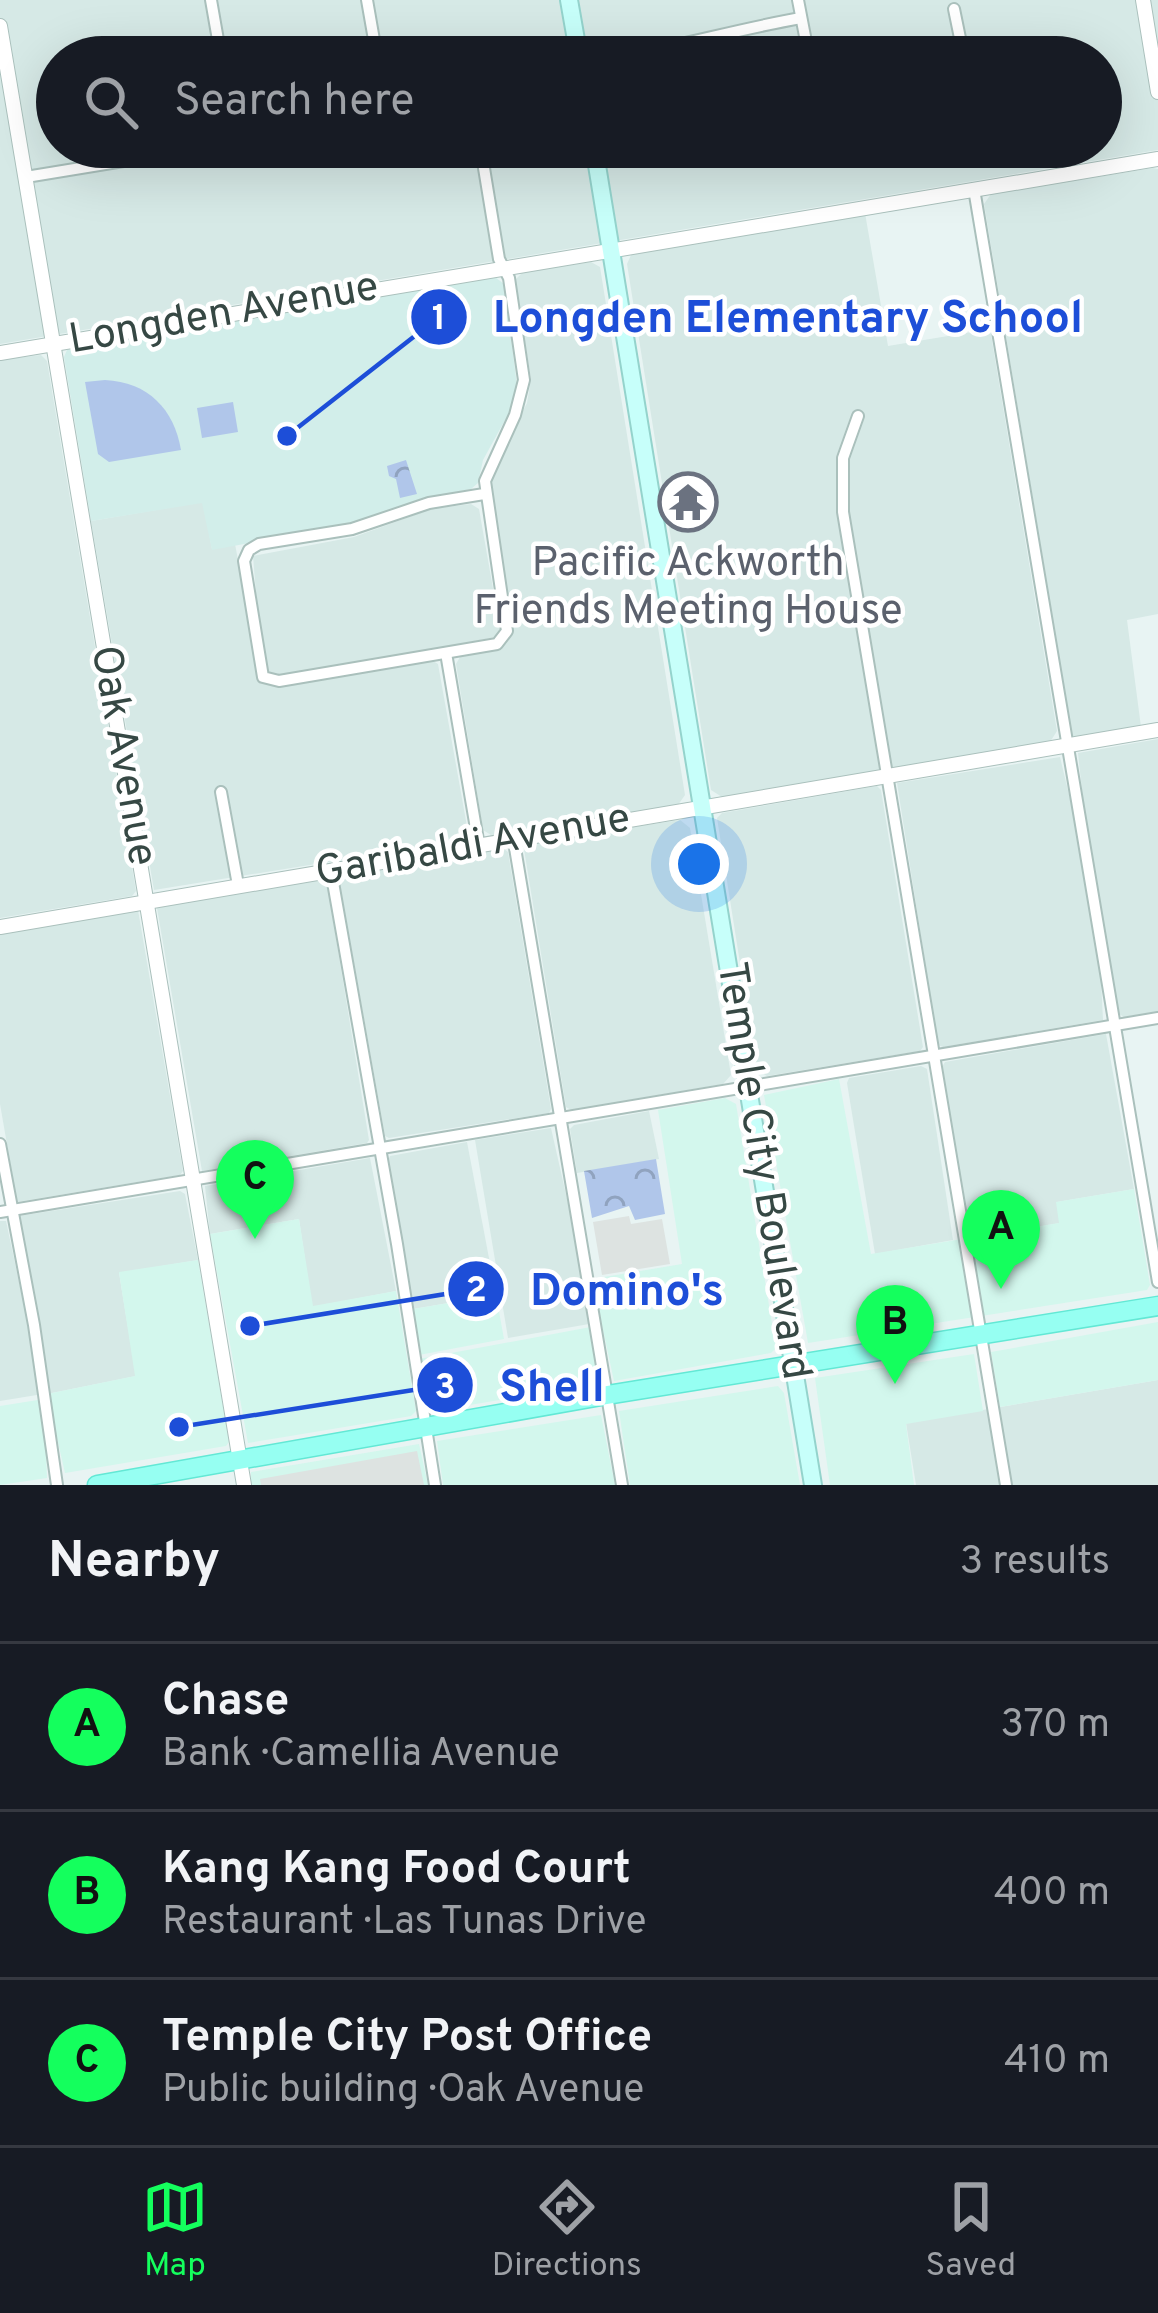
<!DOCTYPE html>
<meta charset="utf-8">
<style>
body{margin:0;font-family:Overpass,sans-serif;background:#242831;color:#f1f3f6}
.you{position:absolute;left:699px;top:864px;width:42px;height:42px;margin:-30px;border:9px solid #fff;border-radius:50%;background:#1a73e8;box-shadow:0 0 0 18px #1a73e833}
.badge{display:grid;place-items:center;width:78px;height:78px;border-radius:50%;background:#14ff5d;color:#111;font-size:39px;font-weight:700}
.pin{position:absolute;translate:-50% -99px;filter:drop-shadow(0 3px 6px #0008)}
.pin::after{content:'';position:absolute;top:63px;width:42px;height:36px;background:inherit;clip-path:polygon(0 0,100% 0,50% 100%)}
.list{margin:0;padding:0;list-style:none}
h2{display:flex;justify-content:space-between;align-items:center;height:156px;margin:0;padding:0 48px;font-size:51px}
h2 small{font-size:39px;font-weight:400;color:#9ea1a6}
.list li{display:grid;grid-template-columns:78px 1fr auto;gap:36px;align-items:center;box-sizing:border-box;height:168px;padding:0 48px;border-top:3px solid #363941}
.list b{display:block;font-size:45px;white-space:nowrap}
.list p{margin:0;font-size:39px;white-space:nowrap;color:#9ea1a6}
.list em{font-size:39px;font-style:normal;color:#9ea1a6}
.icon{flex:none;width:66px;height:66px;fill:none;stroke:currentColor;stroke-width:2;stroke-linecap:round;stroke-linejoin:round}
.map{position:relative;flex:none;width:1158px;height:1485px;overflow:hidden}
.search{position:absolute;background:#171b24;box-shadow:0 12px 48px #0002;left:36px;right:36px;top:36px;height:132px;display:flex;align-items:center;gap:30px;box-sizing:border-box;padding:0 42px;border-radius:66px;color:#9ea1a6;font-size:45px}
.sheet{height:660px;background:#171b24}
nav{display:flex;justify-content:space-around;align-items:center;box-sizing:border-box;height:168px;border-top:3px solid #363941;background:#171b24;font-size:33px;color:#9ea1a6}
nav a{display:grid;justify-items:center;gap:6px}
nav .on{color:#14ff5d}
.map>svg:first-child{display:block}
.residential{fill:#d6e9e6;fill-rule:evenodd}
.commercial{fill:#d3f7ed}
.education{fill:#d2eeea}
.park{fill:url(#park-crowns)}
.pitch{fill:#b0c6ea}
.parking{fill:#dde3e1}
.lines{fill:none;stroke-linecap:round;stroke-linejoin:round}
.minor-casing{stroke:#aac0bc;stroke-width:14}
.tertiary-casing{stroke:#aac0bc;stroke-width:16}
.secondary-casing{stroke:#94d3cc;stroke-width:20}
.primary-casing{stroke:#63e8d5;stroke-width:21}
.minor{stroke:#fff;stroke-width:10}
.tertiary{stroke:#fff;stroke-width:14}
.secondary{stroke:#c7fffa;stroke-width:16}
.primary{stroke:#96fff2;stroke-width:18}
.labels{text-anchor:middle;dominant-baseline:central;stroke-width:9;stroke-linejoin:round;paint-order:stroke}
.street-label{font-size:42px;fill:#364844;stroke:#fff}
.worship-label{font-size:42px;fill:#5b616d;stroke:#fff}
.leader{fill:none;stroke:#1d4ed8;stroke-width:4.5}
.callout-dot{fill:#1d4ed8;stroke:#fff;stroke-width:4.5}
.mark-label{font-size:36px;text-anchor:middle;font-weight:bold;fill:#fff}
.callout-label{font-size:45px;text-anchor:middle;font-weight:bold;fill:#1d4ed8;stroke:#fff;stroke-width:9;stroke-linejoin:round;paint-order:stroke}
</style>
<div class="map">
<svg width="1158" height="1485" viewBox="0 0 1158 1485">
<defs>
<pattern id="park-crowns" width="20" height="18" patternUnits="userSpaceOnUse" patternTransform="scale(3)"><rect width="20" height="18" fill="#b0c6ea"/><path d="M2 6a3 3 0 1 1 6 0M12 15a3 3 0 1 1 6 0" fill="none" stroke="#90a3bf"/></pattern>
</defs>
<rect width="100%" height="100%" fill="#e8f4f3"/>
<g class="residential">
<path d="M 0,0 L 1158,0 L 1158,150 L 0,344 ZM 57,57 L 1101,57 L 1101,147 L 57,147 Z"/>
<path d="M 1153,168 L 1158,169 L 1158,614 L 1127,620 L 1141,727 L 1076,738 L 1072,735 L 984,204 L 991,194 Z"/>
<path d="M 865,213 L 888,346 L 990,329 L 1057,731 L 1050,742 L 722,797 L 711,790 L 627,264 L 631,255 Z"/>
<path d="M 591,262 L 600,267 L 685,795 L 678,805 L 491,835 L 483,830 L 456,664 L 460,657 L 491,651 L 505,639 L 488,494 L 493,470 L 527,403 L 531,379 L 515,280 L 523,272 Z"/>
<path d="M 41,355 L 47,361 L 136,891 L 132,896 L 0,918 L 0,360 Z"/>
<path d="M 203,502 L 212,549 L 235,544 L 259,672 L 278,683 L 433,661 L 438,664 L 468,832 L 465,840 L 154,890 L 91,521 Z"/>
<path d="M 471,504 L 479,509 L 500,628 L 496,637 L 272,679 L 262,667 L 253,556 L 354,537 L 431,509 Z"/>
<path d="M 1158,739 L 1158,1011 L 1124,1017 L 1119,1014 L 1098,920 L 1103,1020 L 943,1047 L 938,1045 L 897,783 L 1060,757 L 1093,895 L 1078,753 Z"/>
<path d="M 877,786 L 881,790 L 923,1047 L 920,1051 L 767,1076 L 757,1070 L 717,818 L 722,813 Z"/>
<path d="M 680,820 L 690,828 L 731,1075 L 723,1084 L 571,1110 L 566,1107 L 523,843 Z"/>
<path d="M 504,849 L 508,852 L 551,1109 L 549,1113 L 389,1138 L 385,1136 L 338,874 Z"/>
<path d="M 326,877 L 369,1140 L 367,1143 L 202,1171 L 157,908 Z"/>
<path d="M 138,910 L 183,1171 L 180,1175 L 17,1202 L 0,1104 L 0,931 Z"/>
<path d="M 1106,1034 L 1134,1189 L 1057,1202 L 1060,1223 L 964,1239 L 942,1067 L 945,1062 Z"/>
<path d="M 921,1066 L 927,1069 L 953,1240 L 875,1254 L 847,1083 L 849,1078 Z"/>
<path d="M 649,1111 L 659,1159 L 577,1173 L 570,1129 L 574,1125 Z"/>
<path d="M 551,1128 L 595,1323 L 508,1338 L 475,1140 Z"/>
<path d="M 467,1142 L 496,1295 L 413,1309 L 388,1160 L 390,1156 Z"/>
<path d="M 370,1158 L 396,1291 L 312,1307 L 299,1219 L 210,1234 L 205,1186 Z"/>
<path d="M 180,1191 L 185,1194 L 198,1260 L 119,1273 L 136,1376 L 47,1394 L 19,1216 Z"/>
<path d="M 0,1221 L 6,1221 L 43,1394 L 0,1401 Z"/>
<path d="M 1158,1380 L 1158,1485 L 916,1485 L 906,1423 Z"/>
</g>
<g class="commercial">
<path d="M 839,1079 L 871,1254 L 1059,1223 L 1056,1202 L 1134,1189 L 1150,1285 L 1147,1290 L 808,1343 L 764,1095 Z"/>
<path d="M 725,1098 L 736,1104 L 776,1348 L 771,1353 L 614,1381 L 592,1279 L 682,1264 L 658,1110 Z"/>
<path d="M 299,1219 L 313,1306 L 396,1291 L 416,1411 L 411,1416 L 248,1443 L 210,1234 Z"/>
<path d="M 198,1260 L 229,1442 L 226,1446 L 65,1473 L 47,1394 L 135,1376 L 119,1272 Z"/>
<path d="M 496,1295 L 504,1339 L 419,1355 L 413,1309 Z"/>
<path d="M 1158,1322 L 1158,1380 L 1000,1407 L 991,1352 Z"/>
<path d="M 596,1326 L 595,1384 L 434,1411 L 429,1407 L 419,1359 Z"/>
<path d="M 974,1354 L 983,1411 L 906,1424 L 914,1485 L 830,1485 L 815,1378 Z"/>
<path d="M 778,1386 L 784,1393 L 800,1485 L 630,1485 L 619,1411 Z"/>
<path d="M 44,1399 L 47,1478 L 0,1485 L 0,1406 Z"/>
<path d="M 601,1415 L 615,1485 L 443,1485 L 437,1441 Z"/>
<path d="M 419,1444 L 428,1485 L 251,1485 L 251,1472 Z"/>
</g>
<path class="education" d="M 495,277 L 504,284 L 517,385 L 510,411 L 483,460 L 478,483 L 471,489 L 426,498 L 375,519 L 212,550 L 202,503 L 91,521 L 64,357 L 67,350 Z"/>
<g class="park">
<path d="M 406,460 L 417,494 L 400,498 L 396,479 L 389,476 L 387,466 Z"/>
<path d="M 656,1159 L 665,1214 L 635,1220 L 629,1206 L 592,1218 L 584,1171 Z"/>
</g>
<g class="pitch">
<path d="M 105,380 C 148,382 174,409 181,450 L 109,462 L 98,454 L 85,382 Z"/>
<path d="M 233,402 L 238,432 L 202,438 L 197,408 Z"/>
</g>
<g class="parking">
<path d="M 629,1216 L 631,1224 L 662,1219 L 670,1264 L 602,1275 L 593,1222 Z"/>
<path d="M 417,1451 L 424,1485 L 261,1485 L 260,1479 Z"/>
</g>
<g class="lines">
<defs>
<g id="minor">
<path d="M 211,0 L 221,57"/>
<path d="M 367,0 L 377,57"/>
<path d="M 798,0 L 809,57"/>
<path d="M 615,57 C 678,47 738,29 801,18"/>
<path d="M 887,57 L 961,43 L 954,9"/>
<path d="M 482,156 L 499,259 L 509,278 L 524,380 L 515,415 L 485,481 L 507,631 L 497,644 L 279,681 L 263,677 L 244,561 L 249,550 L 259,544 L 352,529 L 429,503 L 484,494"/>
<path d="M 26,177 L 209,147"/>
<path d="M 974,189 L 1158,1282"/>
<path d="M 858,416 L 843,458 L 843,512 L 1006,1485"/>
<path d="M 446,653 L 479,846"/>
<path d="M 221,792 L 238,885"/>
<path d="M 514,842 L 622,1485"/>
<path d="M 331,871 L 397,1244 L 435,1485"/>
<path d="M 0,1144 L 34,1325 L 57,1485"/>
<path d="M 0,1212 L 1158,1018"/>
</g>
<g id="tertiary">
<path d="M 1143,0 L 1158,92"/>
<path d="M 0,26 L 244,1485"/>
<path d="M 0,353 L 1158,159"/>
<path d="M 0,927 L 1158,730"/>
</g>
<g id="secondary">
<path d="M 569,0 L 579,57"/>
<path d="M 594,147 L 813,1485"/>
</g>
<path id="primary" d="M 97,1485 L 607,1395 L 1158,1306"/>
</defs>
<use href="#minor" class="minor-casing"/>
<use href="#tertiary" class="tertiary-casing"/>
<use href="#secondary" class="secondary-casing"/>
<use href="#primary" class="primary-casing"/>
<use href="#minor" class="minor"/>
<use href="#tertiary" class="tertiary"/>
<use href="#secondary" class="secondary"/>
<use href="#primary" class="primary"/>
</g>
<defs>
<symbol id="temple-ring" viewBox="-11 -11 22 22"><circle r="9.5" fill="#fff" stroke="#6b7280" stroke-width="1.5"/><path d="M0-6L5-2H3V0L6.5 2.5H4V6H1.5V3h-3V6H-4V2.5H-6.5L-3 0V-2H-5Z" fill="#6b7280"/></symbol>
</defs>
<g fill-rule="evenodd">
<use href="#temple-ring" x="655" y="469" width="66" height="66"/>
</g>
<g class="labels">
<g class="street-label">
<text transform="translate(224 315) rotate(-10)">Longden Avenue</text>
<text transform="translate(122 756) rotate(80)">Oak Avenue</text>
<text transform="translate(473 847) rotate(-10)">Garibaldi Avenue</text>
<text transform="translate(762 1171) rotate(81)">Temple City Boulevard</text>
</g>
<g class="worship-label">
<text x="688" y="564">Pacific Ackworth<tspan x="688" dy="48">Friends Meeting House</tspan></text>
</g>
</g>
<path class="leader" d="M287 436L439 317M250 1326L476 1289M179 1427L445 1385"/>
<g class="callout-dot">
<circle cx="287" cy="436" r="12"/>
<circle cx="250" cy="1326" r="12"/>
<circle cx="179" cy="1427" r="12"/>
<circle cx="439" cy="317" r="30"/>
<circle cx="476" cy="1289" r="30"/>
<circle cx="445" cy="1385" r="30"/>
</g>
<g class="mark-label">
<text x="439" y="329">1</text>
<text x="476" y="1301">2</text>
<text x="445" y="1398">3</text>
</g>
<g class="callout-label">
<text x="788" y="332">Longden Elementary School</text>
<text x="627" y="1305">Domino's</text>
<text x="552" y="1401">Shell</text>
</g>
</svg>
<div class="you"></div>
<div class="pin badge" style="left:1001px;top:1289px">A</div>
<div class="pin badge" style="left:895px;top:1384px">B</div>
<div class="pin badge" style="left:255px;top:1239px">C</div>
<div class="search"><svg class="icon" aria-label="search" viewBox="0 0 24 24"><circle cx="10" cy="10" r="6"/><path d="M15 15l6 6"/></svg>Search here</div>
</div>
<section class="sheet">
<h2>Nearby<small>3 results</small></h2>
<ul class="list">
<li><span class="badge">A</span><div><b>Chase</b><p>Bank · Camellia Avenue</p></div><em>370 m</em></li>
<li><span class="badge">B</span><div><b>Kang Kang Food Court</b><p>Restaurant · Las Tunas Drive</p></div><em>400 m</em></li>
<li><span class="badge">C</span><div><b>Temple City Post Office</b><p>Public building · Oak Avenue</p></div><em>410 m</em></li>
</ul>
</section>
<nav>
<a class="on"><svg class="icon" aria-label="map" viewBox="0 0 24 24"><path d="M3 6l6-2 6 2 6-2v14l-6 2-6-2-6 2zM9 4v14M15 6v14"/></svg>Map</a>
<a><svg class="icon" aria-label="directions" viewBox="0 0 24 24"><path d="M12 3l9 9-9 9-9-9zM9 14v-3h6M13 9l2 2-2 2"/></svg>Directions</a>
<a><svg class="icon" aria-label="saved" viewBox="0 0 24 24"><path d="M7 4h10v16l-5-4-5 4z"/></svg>Saved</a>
</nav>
